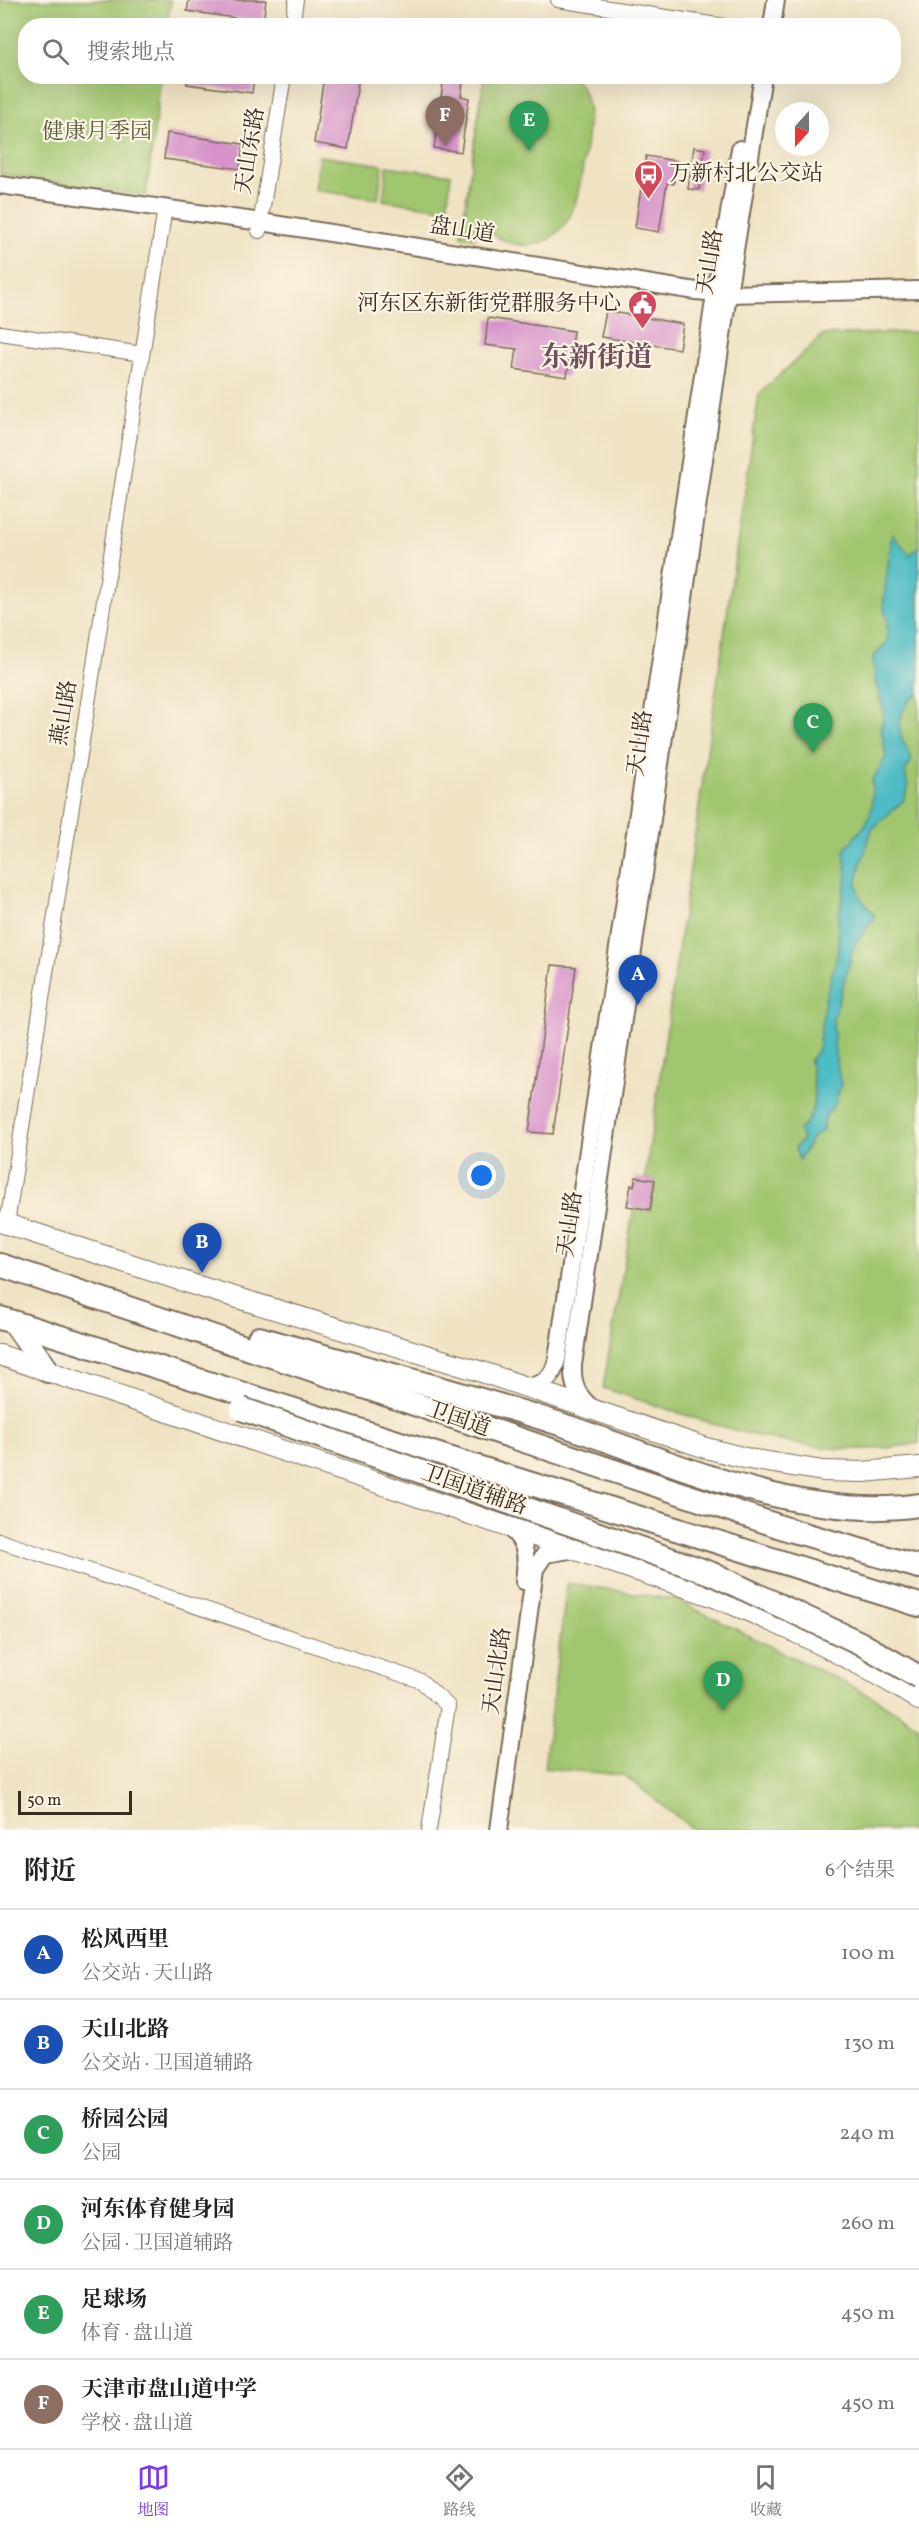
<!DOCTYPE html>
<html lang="zh">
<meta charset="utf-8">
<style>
body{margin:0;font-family:Vollkorn,"Noto Serif SC",serif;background:#f2f2f2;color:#222}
.compass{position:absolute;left:775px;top:102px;width:54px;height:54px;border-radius:50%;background:#fff;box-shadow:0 6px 24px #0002;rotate:201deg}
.scale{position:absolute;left:18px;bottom:15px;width:114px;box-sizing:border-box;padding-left:6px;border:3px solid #3b2a1e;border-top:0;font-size:16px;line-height:21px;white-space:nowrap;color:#3b2a1e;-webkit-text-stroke:4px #fcf5e5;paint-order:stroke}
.you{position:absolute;left:482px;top:1176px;width:21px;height:21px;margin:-15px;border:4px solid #fff;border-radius:50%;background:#1a73e8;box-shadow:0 0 0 9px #1a73e833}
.badge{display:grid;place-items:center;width:39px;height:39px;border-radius:50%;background:#7c3aed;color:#fff;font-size:20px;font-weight:700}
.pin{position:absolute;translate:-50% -50px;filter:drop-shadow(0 2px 3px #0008)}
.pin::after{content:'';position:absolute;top:32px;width:21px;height:18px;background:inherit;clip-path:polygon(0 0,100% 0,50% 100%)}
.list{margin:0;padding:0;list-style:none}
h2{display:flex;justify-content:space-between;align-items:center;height:78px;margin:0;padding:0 24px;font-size:26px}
h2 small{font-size:20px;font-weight:400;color:#767676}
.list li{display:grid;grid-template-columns:39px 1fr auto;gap:18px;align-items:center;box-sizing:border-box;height:90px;padding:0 24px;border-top:2px solid #e0e0e0}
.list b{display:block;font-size:22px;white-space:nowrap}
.list p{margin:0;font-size:20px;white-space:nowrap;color:#767676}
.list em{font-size:20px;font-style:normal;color:#767676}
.icon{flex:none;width:33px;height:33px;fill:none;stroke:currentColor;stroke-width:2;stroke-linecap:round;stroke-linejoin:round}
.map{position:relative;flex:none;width:919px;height:1830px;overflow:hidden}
.search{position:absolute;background:#fff;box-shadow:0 6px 24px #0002;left:18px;right:18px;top:18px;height:66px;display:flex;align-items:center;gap:15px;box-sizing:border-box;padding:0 21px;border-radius:24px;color:#767676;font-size:22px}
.sheet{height:618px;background:#fff}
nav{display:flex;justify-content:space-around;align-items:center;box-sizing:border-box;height:84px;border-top:2px solid #e0e0e0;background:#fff;font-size:16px;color:#767676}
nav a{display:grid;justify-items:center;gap:3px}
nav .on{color:#7c3aed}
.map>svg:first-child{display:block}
.green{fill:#a1c670;stroke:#6e7847;stroke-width:1.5}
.water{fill:#4dbcc4;stroke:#447371;stroke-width:1.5}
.building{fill:#d793ca}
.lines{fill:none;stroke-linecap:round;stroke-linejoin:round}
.minor-casing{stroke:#7a6b58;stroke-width:16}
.tertiary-casing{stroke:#7a6b58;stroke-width:20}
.secondary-casing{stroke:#7a6b58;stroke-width:22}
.trunk-casing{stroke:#7a6b58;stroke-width:26}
.minor{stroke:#fff;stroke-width:14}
.tertiary{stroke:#fff;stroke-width:16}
.secondary{stroke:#fff;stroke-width:20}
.trunk{stroke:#fff;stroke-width:22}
.trunk-bridge-casing{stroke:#7a6b58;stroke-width:26;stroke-linecap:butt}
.trunk-bridge{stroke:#fff;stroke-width:22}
.labels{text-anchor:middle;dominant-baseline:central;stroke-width:4.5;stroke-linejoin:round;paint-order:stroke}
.park-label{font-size:22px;fill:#5a5937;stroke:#fcf5e5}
.street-label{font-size:22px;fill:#3b2a1e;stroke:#fcf5e5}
.poi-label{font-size:22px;fill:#3b2a1e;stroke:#fcf5e5;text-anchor:start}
.district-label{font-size:28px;font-weight:bold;fill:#724f5a;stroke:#fcf5e5}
</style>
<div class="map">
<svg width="919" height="1830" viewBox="0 0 919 1830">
<rect width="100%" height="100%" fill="#fcf5e5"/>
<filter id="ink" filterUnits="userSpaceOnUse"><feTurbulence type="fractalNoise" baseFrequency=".0167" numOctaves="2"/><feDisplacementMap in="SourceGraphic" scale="12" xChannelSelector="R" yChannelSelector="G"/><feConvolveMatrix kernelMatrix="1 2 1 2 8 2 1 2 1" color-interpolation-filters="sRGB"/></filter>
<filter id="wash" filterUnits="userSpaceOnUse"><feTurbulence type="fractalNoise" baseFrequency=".008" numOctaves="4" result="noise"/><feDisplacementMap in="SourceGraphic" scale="24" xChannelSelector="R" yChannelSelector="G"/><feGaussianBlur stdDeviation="1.35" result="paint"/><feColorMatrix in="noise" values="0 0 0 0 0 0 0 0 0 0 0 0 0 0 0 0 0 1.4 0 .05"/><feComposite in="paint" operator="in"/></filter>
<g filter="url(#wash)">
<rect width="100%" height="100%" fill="#f0e3c4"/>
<g class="green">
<path d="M 0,0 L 171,0 L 167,25 L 26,26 L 26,76 L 161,77 L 146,196 L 0,174 Z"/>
<path d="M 484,77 L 574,77 C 581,85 586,95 588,105 C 591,124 580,197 571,214 C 549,257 505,252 477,220 L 474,238 L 461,236 Z"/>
<path d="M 319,156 L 383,165 L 378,199 L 314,190 Z"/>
<path d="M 387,166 L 451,175 L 447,210 L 383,200 Z"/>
<path d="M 919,332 L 919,1443 C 811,1466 704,1420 603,1388 L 634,1207 L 650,1210 L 655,1181 L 645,1178 L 759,394 L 823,335 Z"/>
<path d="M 567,1583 L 677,1600 L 873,1697 L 919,1726 L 919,1830 L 694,1830 L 624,1775 L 544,1768 Z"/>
</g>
<path class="water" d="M 892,534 L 910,555 L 919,546 L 919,694 C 903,703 896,720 902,739 C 904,746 910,751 912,760 L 905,772 L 908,787 L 904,800 L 872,829 L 860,867 L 857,882 L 859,896 L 875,916 L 854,946 L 833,1021 L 835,1055 L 841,1085 L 835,1104 L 825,1117 L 822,1131 L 813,1137 L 799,1160 L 795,1148 L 803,1139 L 799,1130 C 820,1113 814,1084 810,1061 L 818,1049 L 825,1000 L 838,952 L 838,917 L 847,877 L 844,850 L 866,824 L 872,808 L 872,781 L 886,756 L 881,727 L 884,712 L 875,681 L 873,658 L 887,642 L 887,618 L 883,606 Z"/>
<g id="blocks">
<g class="building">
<path d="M 189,0 L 266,0 L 263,22 L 187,11 Z"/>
<path d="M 187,76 L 254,76 L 252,93 L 187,84 Z"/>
<path d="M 324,76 L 359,76 L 348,149 L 314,143 Z"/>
<path d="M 444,76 L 464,76 L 461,96 L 469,98 L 461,152 L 434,148 Z"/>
<path d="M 167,133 L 243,144 L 240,169 L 164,159 Z"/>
<path d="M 694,147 L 705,149 L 699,190 L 688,189 Z"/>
<path d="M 646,156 L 677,161 L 674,184 L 667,183 L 659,232 L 635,228 Z"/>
<path d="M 606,311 L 683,324 L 679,349 L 601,337 Z"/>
<path d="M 488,318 L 573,331 L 567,377 L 514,369 L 517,349 L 485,345 Z"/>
<path d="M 552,965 L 576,967 L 553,1134 L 529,1132 Z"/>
<path d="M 636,1177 L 655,1180 L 650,1210 L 627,1206 L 631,1185 L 634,1186 Z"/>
</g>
</g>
</g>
<g filter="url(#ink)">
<use href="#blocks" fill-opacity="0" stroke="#7a6b58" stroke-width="1.5"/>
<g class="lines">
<defs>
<g id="minor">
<path d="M 558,0 L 724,26"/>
<path d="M 292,26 L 296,0"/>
<path d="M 259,231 L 284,76"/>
<path d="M 0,333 L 142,354"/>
<path d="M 7,1224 L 165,208"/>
<path d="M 0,1541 L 421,1681 L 448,1706 L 429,1830"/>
</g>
<g id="tertiary">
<path d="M 772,26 L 776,0"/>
<path d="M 0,185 L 261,222 L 696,291 L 728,294 L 919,290"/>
<path d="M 524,1386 C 543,1387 553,1378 557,1359 L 714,301 L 740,149"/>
<path d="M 593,1409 C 577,1396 572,1385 573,1365 L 728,294 L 763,76"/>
<path d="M 509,1528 C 528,1543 527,1558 524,1581"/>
<path d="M 499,1830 L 535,1569 L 545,1554 L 570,1550"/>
</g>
<g id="secondary">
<path d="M 0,1222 L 198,1286 L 479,1371 L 706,1448 L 749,1459 L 823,1471 L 863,1472 L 919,1467"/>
<path d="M 0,1355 L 712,1596 C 784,1625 854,1658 919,1700"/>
</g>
<g id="trunk">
<path d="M 0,1265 L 790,1530 L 919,1567"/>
<path d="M 0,1318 L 919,1605"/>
<path d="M 15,1324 L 48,1371"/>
<path d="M 259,1338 C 359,1366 461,1392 560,1424 C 670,1461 801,1523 919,1505"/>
</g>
</defs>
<use href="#minor" class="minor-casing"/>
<use href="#tertiary" class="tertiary-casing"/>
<use href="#secondary" class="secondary-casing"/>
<use href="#trunk" class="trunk-casing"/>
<use href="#minor" class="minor"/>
<use href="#tertiary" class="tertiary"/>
<use href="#secondary" class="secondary"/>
<use href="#trunk" class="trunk"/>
<defs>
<path id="trunk-bridge" d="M 242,1409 L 710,1573 L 860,1643 L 919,1677"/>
</defs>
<use href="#trunk-bridge" class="trunk-bridge-casing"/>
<use href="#trunk-bridge" class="trunk-bridge"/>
</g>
</g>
<defs>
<symbol id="bus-pin" viewBox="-11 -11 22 30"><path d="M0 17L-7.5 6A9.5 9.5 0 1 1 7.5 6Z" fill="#d1495b" stroke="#fcf5e5"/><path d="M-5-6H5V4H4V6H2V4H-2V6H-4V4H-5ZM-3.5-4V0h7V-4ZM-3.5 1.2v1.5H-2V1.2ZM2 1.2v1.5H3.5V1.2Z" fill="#fff"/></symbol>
<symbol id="civic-pin" viewBox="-11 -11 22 30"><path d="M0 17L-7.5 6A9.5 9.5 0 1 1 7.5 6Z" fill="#d1495b" stroke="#fcf5e5"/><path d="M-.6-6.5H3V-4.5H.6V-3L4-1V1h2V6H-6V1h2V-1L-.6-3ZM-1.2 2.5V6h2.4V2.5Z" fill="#fff"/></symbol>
</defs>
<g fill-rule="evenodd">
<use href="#bus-pin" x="632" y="158" width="33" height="45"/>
<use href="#civic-pin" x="626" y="288" width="33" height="45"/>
</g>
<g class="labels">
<g class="park-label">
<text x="97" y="132">健康月季园</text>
</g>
<g class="street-label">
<text transform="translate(251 151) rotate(-81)">天山东路</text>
<text transform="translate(462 231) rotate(9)">盘山道</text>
<text transform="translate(711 262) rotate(-81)">天山路</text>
<text transform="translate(65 713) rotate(-81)">燕山路</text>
<text transform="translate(641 743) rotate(-82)">天山路</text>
<text transform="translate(571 1224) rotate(-82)">天山路</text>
<text transform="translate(458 1420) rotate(19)">卫国道</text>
<text transform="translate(474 1491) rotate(19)">卫国道辅路</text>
<text transform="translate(498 1671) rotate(-82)">天山北路</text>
</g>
<g class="poi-label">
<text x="669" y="174">万新村北公交站</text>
<text x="621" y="304" text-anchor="end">河东区东新街党群服务中心</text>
</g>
<g class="district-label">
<text x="597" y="358">东新街道</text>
</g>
</g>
</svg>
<svg class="compass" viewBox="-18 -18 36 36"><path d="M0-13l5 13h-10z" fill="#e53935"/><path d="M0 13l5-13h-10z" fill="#767676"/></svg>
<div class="scale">50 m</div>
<div class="you"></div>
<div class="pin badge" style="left:638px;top:1005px;background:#1a4fb4">A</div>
<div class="pin badge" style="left:202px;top:1273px;background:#1a4fb4">B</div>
<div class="pin badge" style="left:813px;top:753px;background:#2e9e5b">C</div>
<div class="pin badge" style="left:723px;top:1711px;background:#2e9e5b">D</div>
<div class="pin badge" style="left:529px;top:151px;background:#2e9e5b">E</div>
<div class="pin badge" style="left:445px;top:146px;background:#8d6e63">F</div>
<div class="search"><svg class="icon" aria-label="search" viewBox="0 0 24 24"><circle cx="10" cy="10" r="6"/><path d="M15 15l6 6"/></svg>搜索地点</div>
</div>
<section class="sheet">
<h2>附近<small>6个结果</small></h2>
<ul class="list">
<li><span class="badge" style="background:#1a4fb4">A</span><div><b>松风西里</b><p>公交站 · 天山路</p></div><em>100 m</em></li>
<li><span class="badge" style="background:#1a4fb4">B</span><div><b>天山北路</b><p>公交站 · 卫国道辅路</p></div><em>130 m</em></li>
<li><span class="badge" style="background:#2e9e5b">C</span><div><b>桥园公园</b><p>公园</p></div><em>240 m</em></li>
<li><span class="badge" style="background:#2e9e5b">D</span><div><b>河东体育健身园</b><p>公园 · 卫国道辅路</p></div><em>260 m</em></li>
<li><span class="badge" style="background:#2e9e5b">E</span><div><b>足球场</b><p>体育 · 盘山道</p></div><em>450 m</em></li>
<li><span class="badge" style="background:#8d6e63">F</span><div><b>天津市盘山道中学</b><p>学校 · 盘山道</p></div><em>450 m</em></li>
</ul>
</section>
<nav>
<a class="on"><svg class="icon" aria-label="map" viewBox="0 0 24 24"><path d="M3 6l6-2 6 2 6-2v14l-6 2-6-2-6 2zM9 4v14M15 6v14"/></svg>地图</a>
<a><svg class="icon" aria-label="directions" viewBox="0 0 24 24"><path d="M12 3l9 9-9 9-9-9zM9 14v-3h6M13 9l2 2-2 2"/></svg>路线</a>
<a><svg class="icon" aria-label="saved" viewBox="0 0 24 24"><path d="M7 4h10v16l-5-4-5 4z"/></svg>收藏</a>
</nav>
